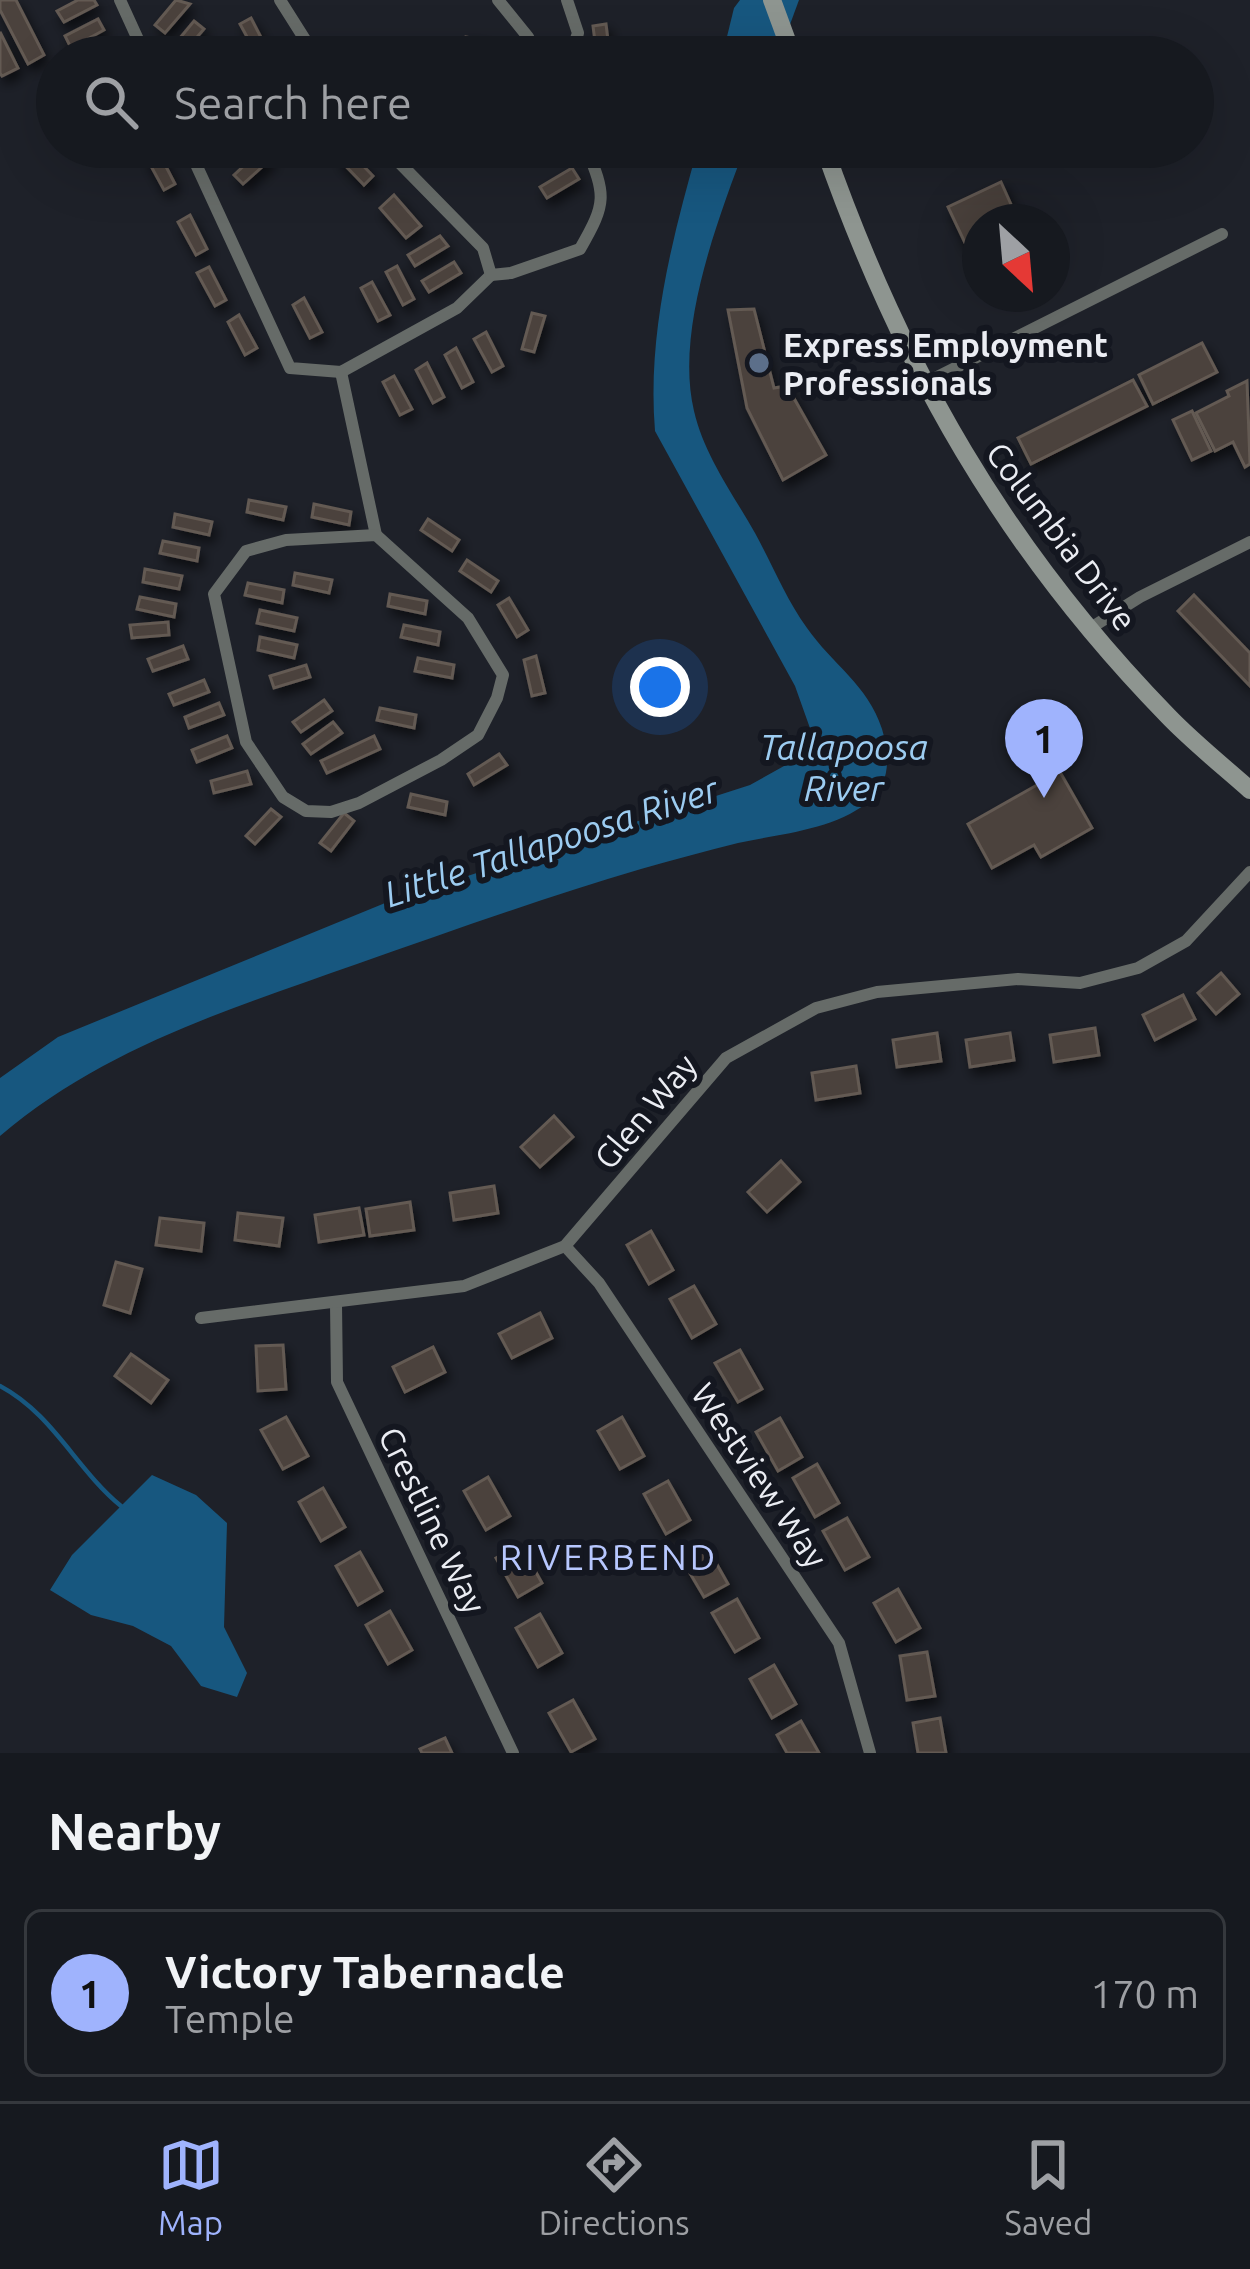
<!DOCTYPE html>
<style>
body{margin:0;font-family:Ubuntu,sans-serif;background:#23262c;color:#f1f3f6}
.compass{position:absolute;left:962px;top:204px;width:108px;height:108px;border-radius:50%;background:#16191f;box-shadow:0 12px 48px #0002;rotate:154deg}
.you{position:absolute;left:660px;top:687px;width:42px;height:42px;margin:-30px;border:9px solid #fff;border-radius:50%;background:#1a73e8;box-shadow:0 0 0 18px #1a73e833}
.badge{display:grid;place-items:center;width:78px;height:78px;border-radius:50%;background:#9fb3fd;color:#111;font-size:39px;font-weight:700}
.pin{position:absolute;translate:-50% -99px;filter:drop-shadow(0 3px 6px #0008)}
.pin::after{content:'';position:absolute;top:63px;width:42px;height:36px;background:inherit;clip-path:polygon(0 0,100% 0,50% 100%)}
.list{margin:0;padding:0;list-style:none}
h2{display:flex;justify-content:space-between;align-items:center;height:156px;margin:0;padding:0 48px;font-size:51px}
h2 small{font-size:39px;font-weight:400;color:#9ea0a4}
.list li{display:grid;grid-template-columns:78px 1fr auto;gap:36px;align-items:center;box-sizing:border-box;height:168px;margin:0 24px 24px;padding:0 24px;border:3px solid #35383d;border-radius:18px}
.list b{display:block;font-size:45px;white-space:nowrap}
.list p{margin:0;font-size:39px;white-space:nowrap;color:#9ea0a4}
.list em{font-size:39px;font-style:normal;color:#9ea0a4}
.icon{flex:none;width:66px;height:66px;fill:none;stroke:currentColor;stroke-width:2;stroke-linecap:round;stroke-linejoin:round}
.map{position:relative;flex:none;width:1250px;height:1753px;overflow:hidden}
.search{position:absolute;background:#16191f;box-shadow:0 12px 48px #0002;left:36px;right:36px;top:36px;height:132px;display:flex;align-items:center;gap:30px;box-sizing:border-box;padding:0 42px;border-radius:66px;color:#9ea0a4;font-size:45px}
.sheet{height:348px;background:#16191f}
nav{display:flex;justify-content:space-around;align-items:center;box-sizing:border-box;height:168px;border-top:3px solid #35383d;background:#16191f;font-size:33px;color:#9ea0a4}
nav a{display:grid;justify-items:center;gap:6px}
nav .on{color:#9fb3fd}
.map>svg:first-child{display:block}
.water{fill:#17577f}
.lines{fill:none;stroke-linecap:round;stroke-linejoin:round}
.stream{stroke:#17577f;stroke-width:4.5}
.building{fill:#4c423c;stroke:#645a53;stroke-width:3;filter:url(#shadow)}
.street{stroke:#666b68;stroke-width:12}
.secondary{stroke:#8e9590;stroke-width:18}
.service-dot{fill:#5c6f8a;stroke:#141720;stroke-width:4.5}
.labels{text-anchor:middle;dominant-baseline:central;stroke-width:12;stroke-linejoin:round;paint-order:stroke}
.poi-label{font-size:33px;font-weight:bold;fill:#ebedf3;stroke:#141720;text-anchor:start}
.street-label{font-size:33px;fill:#ebedf3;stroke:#141720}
.water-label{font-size:36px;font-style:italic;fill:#9cccf1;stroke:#141720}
.neighbourhood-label{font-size:36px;letter-spacing:3px;fill:#b7c7fe;stroke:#141720}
</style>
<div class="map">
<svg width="1250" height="1753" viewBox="0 0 1250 1753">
<defs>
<filter id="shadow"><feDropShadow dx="4" dy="7" stdDeviation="6" flood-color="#0009"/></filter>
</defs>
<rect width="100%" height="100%" fill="#1e2129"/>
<g class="water">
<path d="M 740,0 L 799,0 L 778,57 L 722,57 L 734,8 Z"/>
<path d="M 698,147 L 745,147 C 717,222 675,331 694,411 C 704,455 733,494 755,533 C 772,564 786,599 807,628 C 832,664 868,685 882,729 C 890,756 891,785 867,803 C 832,830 780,834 738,843 C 705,851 673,860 641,869 C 546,897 451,931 357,964 C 230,1009 105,1047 0,1136 L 0,1078 L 58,1037 L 390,901 L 750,785 L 802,756 L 811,731 L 795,686 L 655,431 C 647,335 672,239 698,147 Z"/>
<path d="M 152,1475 L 196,1495 L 227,1523 L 224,1627 L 247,1673 L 237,1697 L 201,1686 L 171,1646 L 133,1626 L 91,1615 L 50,1590 L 72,1555 Z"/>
</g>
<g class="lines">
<path class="stream" d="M 0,1386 C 53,1414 76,1469 121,1506"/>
</g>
<g class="building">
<path d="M 0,0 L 16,0 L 44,55 L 28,64 L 0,10 Z"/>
<path d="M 78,0 L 94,0 L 97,5 L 64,22 L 57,11 Z"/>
<path d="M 176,0 L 190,4 L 165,33 L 155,25 Z"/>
<path d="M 251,18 L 268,51 L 258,57 L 240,24 Z"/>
<path d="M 98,19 L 104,30 L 71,48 L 65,36 Z"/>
<path d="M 194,21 L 204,29 L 180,57 L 170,50 Z"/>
<path d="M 606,24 L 610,57 L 597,57 L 593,26 Z"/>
<path d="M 0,32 L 18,68 L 2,76 L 0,73 Z"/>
<path d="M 466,37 L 503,44 L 501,56 L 464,50 Z"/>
<path d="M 262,149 L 271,159 L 243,184 L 234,175 Z"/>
<path d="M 347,149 L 373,176 L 364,185 L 338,158 Z"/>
<path d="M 158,151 L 175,184 L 164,190 L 146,157 Z"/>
<path d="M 572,168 L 579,179 L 547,198 L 540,187 Z"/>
<path d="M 1001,182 L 1018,220 L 980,222 L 980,238 L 966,245 L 948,207 Z"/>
<path d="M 394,195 L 421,226 L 406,238 L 380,208 Z"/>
<path d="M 190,215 L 207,249 L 196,255 L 178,222 Z"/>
<path d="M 440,236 L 448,246 L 415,266 L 408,255 Z"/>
<path d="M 454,262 L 461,273 L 429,292 L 422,281 Z"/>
<path d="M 397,266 L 414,299 L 403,305 L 386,272 Z"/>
<path d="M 209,267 L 226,300 L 215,306 L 197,273 Z"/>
<path d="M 372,282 L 390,315 L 378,321 L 361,288 Z"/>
<path d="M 304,298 L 322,332 L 310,338 L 293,305 Z"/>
<path d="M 754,309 L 774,388 L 787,386 L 826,455 L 783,480 L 747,408 L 728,310 Z"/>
<path d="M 532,313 L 545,316 L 534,352 L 522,349 Z"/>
<path d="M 239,315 L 257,348 L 245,355 L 228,322 Z"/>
<path d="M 486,332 L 503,366 L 492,372 L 474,339 Z"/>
<path d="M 1202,343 L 1217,372 L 1153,404 L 1139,375 Z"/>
<path d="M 456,348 L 473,382 L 462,388 L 445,355 Z"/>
<path d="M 427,363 L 444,397 L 433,403 L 416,370 Z"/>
<path d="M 394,376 L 412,409 L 400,415 L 383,382 Z"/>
<path d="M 1133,380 L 1147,406 L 1031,464 L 1018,438 Z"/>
<path d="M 1247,381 L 1250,464 L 1245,467 L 1233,442 L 1215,451 L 1196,413 L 1229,396 L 1227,391 Z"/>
<path d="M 1192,411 L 1211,451 L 1192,460 L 1173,420 Z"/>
<path d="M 249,500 L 286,507 L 283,520 L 247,512 Z"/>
<path d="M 314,504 L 351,512 L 349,525 L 312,517 Z"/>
<path d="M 175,514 L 212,522 L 209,535 L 173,527 Z"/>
<path d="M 428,519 L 459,540 L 452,551 L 421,530 Z"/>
<path d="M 163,541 L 199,548 L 197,561 L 160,553 Z"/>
<path d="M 467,560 L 498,581 L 491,592 L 460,571 Z"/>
<path d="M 145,569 L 182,576 L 179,589 L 143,582 Z"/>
<path d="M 295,573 L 332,580 L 329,593 L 293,585 Z"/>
<path d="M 248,583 L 284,590 L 282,603 L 245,595 Z"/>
<path d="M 390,594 L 427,601 L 425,614 L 388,606 Z"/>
<path d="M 1194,595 L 1250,653 L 1250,686 L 1178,611 Z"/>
<path d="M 140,597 L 176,604 L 174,617 L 137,609 Z"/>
<path d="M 509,598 L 528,630 L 517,637 L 498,605 Z"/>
<path d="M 260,610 L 297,618 L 294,631 L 257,623 Z"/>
<path d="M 168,622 L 169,635 L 132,638 L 130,625 Z"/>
<path d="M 404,625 L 440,632 L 438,645 L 401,637 Z"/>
<path d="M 260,637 L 297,645 L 294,658 L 258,650 Z"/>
<path d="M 183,646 L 188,659 L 153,671 L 148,659 Z"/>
<path d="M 536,656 L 545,693 L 532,696 L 524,660 Z"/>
<path d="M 418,658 L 454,665 L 452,678 L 415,671 Z"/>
<path d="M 306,665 L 310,677 L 274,688 L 270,676 Z"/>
<path d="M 204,680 L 209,692 L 174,705 L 169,694 Z"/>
<path d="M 324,700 L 332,711 L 301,732 L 293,722 Z"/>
<path d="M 219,703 L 224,715 L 189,728 L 185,717 Z"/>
<path d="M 380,708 L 416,715 L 414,728 L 377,720 Z"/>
<path d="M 333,722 L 342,733 L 311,754 L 303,744 Z"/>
<path d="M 227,736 L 232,748 L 197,762 L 192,750 Z"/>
<path d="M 374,736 L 380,749 L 327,773 L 321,761 Z"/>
<path d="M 499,754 L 507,765 L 474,785 L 468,774 Z"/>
<path d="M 247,771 L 251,784 L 214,793 L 211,781 Z"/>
<path d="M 1060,772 L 1092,828 L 1041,857 L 1034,845 L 992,868 L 968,824 Z"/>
<path d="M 411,794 L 447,802 L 445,815 L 408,807 Z"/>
<path d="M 271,809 L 281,817 L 255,844 L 246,836 Z"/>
<path d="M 344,813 L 354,821 L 331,851 L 320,843 Z"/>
<path d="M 1221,973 L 1239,994 L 1216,1014 L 1198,993 Z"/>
<path d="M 1183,995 L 1195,1019 L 1155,1040 L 1143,1015 Z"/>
<path d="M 1095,1028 L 1099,1055 L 1054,1062 L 1050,1035 Z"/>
<path d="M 937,1033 L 941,1061 L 897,1067 L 893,1040 Z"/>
<path d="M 1010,1033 L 1014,1060 L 970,1067 L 966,1040 Z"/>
<path d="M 856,1066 L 860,1093 L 816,1100 L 812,1073 Z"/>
<path d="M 554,1116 L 573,1137 L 540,1167 L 521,1147 Z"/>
<path d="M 781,1161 L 800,1182 L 767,1212 L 748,1192 Z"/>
<path d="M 494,1186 L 498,1213 L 454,1220 L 450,1193 Z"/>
<path d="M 410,1202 L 414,1230 L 370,1236 L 366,1209 Z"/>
<path d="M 359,1208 L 364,1235 L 319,1242 L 315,1215 Z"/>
<path d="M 238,1213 L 283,1218 L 279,1246 L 235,1240 Z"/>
<path d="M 160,1218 L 204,1223 L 201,1251 L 156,1245 Z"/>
<path d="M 651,1231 L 673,1270 L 649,1284 L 627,1245 Z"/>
<path d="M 116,1262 L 142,1269 L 130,1313 L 104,1305 Z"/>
<path d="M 694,1286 L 716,1324 L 692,1338 L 670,1299 Z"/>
<path d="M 540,1313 L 552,1338 L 512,1358 L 499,1334 Z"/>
<path d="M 283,1345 L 286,1389 L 258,1391 L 256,1346 Z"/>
<path d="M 433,1347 L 445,1372 L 405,1392 L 393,1367 Z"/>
<path d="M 740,1350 L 762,1389 L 738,1402 L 715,1363 Z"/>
<path d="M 131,1354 L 168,1380 L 151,1403 L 115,1376 Z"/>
<path d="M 286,1417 L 308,1456 L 283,1469 L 261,1430 Z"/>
<path d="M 622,1417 L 644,1456 L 620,1469 L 598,1431 Z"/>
<path d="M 780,1418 L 802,1457 L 778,1471 L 756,1432 Z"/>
<path d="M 817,1464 L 839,1503 L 815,1517 L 793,1478 Z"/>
<path d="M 488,1477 L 510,1516 L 486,1530 L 464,1491 Z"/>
<path d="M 668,1481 L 690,1520 L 666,1534 L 644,1494 Z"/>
<path d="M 323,1488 L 345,1527 L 321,1541 L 299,1502 Z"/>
<path d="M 847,1518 L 869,1557 L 845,1570 L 823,1531 Z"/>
<path d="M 520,1544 L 542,1583 L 518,1597 L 496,1558 Z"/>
<path d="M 706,1545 L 728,1584 L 704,1597 L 681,1558 Z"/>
<path d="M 360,1552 L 382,1591 L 358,1605 L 336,1566 Z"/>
<path d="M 898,1589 L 920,1628 L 896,1642 L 874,1603 Z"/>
<path d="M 737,1599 L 759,1638 L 735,1652 L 712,1613 Z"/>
<path d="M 390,1611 L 412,1650 L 388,1664 L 366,1625 Z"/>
<path d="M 540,1614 L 562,1653 L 538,1667 L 516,1628 Z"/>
<path d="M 927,1652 L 935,1696 L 907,1700 L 900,1656 Z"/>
<path d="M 774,1665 L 796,1704 L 772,1718 L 750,1679 Z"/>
<path d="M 573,1700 L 595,1739 L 571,1752 L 549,1713 Z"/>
<path d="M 940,1718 L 946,1753 L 918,1753 L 913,1723 Z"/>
<path d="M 801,1721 L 819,1753 L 787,1753 L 777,1735 Z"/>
<path d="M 445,1738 L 452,1753 L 422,1753 L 420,1749 Z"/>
</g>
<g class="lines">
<g class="street">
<path d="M 120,0 L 146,57"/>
<path d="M 280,0 L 316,57"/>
<path d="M 498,0 L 528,37 L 537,57"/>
<path d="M 567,0 L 578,33 L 570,57"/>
<path d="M 188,147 L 290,368 L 341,372 L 457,308 L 491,275"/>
<path d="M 384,147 L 483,248 L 491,275"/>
<path d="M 491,275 L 511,273 L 580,249 C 607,202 606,196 586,147"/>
<path d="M 341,372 L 376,535"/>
<path d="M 923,384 L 1222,234"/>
<path d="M 376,535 L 468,618 L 503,675 L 497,698 L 478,735 L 441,760 L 359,803 L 331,812 L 306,811 L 283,797 L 246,742 L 214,594 L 246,551 L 286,540 Z"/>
<path d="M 1089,629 L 1140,597 L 1250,542"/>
<path d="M 565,1246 L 599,1283 L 839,1643 L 870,1753"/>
<path d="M 336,1304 L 337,1382 L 513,1753"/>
<path d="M 201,1318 L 464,1286 L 565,1246 L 726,1058 L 816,1008 L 877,992 L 1018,979 L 1080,983 L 1138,968 L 1186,941 L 1250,872"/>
</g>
<g class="secondary">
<path d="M 772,0 L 793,57"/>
<path d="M 824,147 C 901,367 1005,549 1168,716 C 1193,742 1223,766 1250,790"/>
</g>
</g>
<circle class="service-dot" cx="759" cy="363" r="12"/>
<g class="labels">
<g class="poi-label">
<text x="783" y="344">Express Employment<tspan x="783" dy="38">Professionals</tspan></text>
</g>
<g class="street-label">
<text transform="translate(1062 536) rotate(53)">Columbia Drive</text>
<text transform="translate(645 1111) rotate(-50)">Glen Way</text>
<text transform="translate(760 1475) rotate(56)">Westview Way</text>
<text transform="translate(433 1520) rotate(64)">Crestline Way</text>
</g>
<g class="water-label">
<text x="844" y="746">Tallapoosa<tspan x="844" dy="41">River</tspan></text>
<text transform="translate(551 841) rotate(-18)">Little Tallapoosa River</text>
</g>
<g class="neighbourhood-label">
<text x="609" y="1556">RIVERBEND</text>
</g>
</g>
</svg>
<svg class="compass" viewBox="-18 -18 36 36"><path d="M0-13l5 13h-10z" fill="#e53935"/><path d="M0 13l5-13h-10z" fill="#9ea0a4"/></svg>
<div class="you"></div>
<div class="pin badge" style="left:1044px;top:798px">1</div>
<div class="search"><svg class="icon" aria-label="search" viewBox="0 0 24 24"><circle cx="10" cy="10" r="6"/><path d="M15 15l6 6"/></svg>Search here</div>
</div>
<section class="sheet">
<h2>Nearby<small></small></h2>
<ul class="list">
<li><span class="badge">1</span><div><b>Victory Tabernacle</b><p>Temple</p></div><em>170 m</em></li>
</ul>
</section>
<nav>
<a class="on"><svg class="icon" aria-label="map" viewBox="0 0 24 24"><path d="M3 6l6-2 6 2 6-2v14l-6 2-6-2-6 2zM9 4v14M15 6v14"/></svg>Map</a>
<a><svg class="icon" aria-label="directions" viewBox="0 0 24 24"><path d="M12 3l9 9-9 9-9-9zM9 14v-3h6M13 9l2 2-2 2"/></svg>Directions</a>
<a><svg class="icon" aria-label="saved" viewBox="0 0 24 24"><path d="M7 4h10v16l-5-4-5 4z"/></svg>Saved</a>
</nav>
